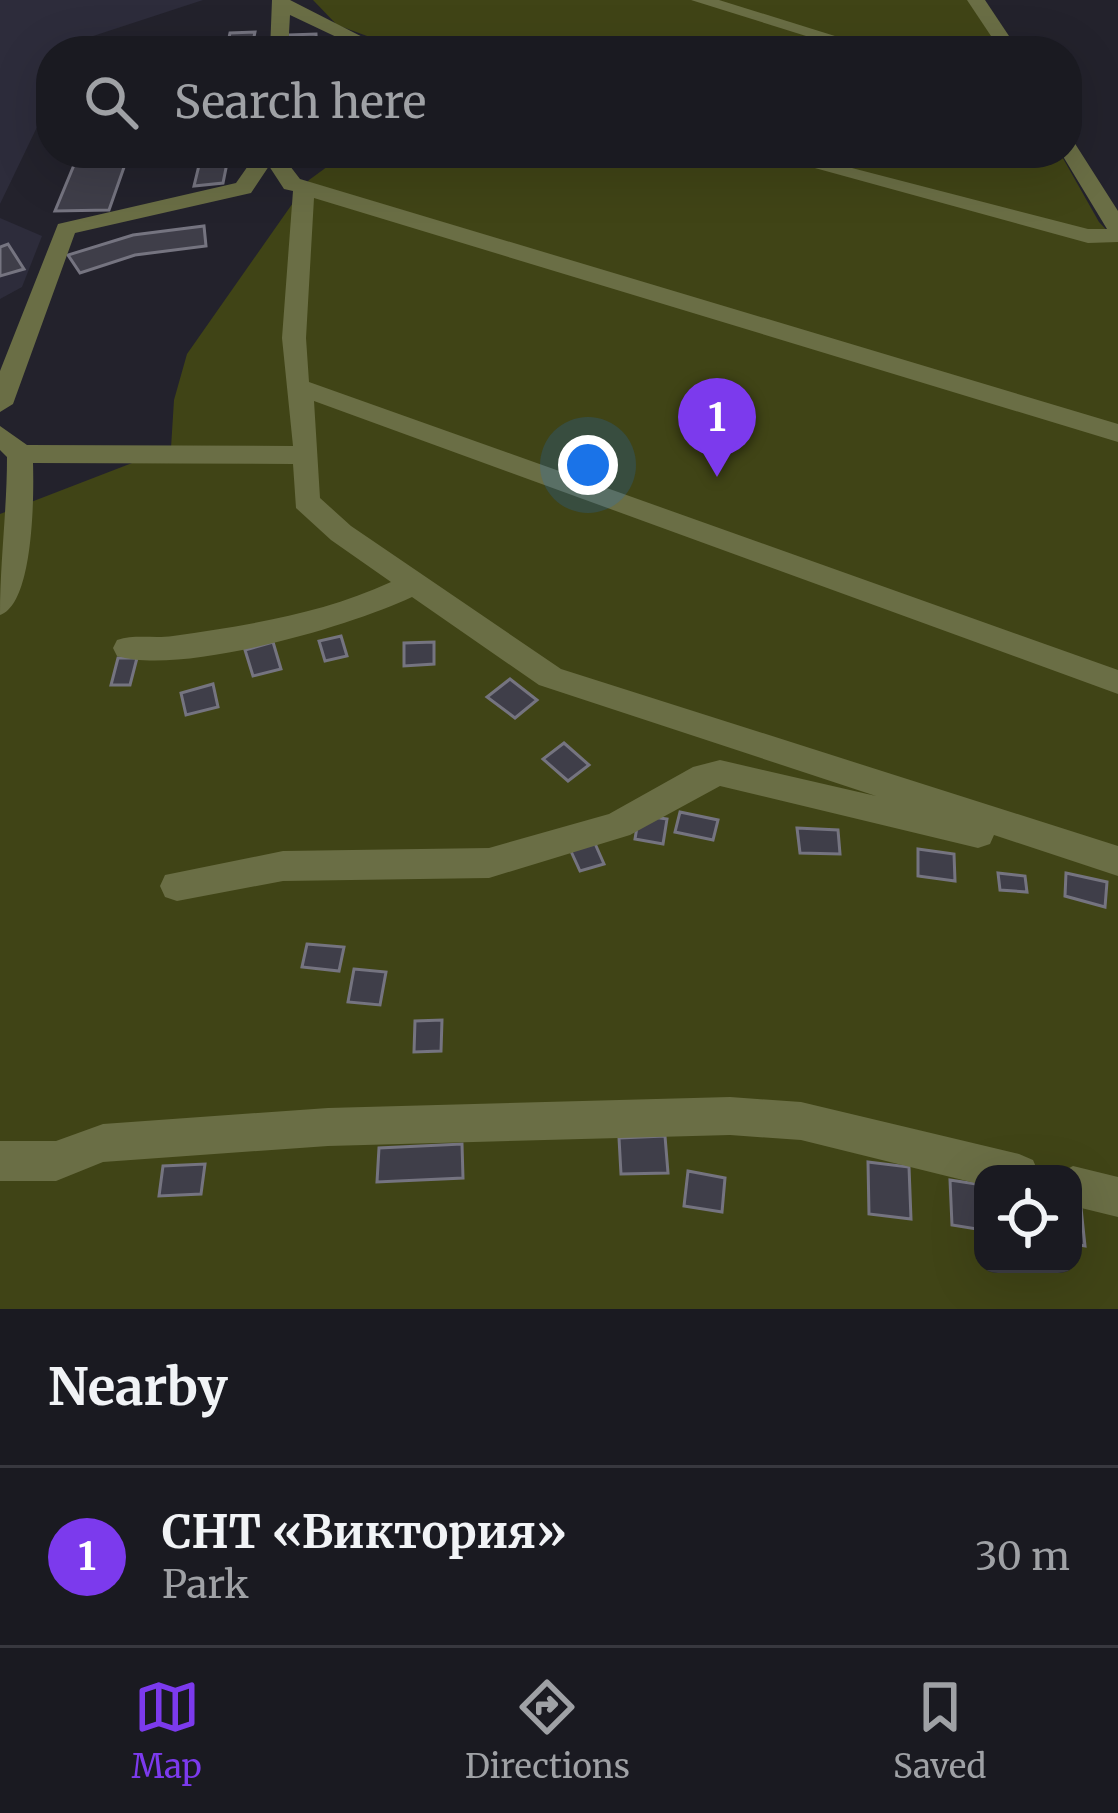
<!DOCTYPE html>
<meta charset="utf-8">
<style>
body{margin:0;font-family:Merriweather,serif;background:#27272e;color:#f1f3f6}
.controls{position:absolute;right:36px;bottom:36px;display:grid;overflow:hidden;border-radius:24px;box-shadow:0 12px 48px #0002}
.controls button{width:108px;height:108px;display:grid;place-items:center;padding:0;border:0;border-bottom:3px solid #38383f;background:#1a1a21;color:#f1f3f6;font:60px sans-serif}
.you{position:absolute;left:588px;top:465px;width:42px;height:42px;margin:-30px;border:9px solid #fff;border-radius:50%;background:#1a73e8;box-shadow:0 0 0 18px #1a73e833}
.badge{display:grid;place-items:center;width:78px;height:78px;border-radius:50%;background:#7c3aed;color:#fff;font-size:39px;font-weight:700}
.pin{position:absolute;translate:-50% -99px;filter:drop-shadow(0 3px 6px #0008)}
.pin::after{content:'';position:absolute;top:63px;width:42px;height:36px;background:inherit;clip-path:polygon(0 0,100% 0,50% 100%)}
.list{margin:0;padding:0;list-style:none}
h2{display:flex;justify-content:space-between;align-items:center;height:156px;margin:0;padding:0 48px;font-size:51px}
h2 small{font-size:39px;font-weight:400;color:#9fa1a5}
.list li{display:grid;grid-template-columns:78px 1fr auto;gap:36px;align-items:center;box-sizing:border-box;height:180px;padding:0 48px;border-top:3px solid #38383f}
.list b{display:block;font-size:45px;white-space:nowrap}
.list p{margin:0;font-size:39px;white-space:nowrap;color:#9fa1a5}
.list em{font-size:39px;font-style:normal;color:#9fa1a5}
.icon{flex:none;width:66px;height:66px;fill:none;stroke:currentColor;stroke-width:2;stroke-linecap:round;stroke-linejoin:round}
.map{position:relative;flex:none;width:1118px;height:1309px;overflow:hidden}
.search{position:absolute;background:#1a1a21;box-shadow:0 12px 48px #0002;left:36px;right:36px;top:36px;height:132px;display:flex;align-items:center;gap:30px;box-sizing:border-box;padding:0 42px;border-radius:48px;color:#9fa1a5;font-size:45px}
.sheet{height:336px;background:#1a1a21}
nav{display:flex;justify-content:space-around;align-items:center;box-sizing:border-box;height:168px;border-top:3px solid #38383f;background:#1a1a21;font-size:33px;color:#9fa1a5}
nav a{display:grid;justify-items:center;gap:6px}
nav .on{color:#7c3aed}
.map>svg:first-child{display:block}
.built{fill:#2d2c3b}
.green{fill:#404416;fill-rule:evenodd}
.building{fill:#3f3e49;stroke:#757480;stroke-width:3}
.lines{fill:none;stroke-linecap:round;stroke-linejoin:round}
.minor{fill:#6a6e45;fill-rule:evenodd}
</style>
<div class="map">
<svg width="1118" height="1309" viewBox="0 0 1118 1309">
<rect width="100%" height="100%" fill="#23222c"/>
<g class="built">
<path d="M 0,0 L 203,0 L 81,40 L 76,51 L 51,51 L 51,98 L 0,204 Z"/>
<path d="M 0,218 L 42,236 L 22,287 L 0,299 Z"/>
</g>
<g class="green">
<path d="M 313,0 L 968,0 L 1003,51 L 408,51 L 337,25 Z"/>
<path d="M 346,153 L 1060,153 L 1099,222 L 1118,242 L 1118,1309 L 0,1309 L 0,514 L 171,448 L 174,400 L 187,354 L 309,180 ZM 983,1174 L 1073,1174 L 1073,1264 L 983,1264 Z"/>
</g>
<g class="building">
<path d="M 255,32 L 251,51 L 226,51 L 230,33 Z"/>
<path d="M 316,34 L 317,51 L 290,51 L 290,35 Z"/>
<path d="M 79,153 L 129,153 L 109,210 L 55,211 Z"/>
<path d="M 202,153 L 229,153 L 223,183 L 194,186 Z"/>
<path d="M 204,226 L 206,246 L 135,255 L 80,273 L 68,255 L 133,235 Z"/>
<path d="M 8,244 L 24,269 L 0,276 L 0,247 Z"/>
<path d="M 341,636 L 347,656 L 325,661 L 319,641 Z"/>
<path d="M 273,642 L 281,669 L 253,676 L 245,650 Z"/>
<path d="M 434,642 L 434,664 L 404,666 L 404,643 Z"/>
<path d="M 118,658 L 137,658 L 130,685 L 111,685 Z"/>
<path d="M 510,679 L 537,700 L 515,718 L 487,697 Z"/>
<path d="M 213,684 L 218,707 L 186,715 L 181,693 Z"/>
<path d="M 564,743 L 589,765 L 568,781 L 543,759 Z"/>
<path d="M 680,812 L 718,820 L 713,840 L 675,832 Z"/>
<path d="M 639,815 L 667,819 L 663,844 L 635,839 Z"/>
<path d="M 797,828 L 838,830 L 840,854 L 800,853 Z"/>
<path d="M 593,839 L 604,864 L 580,871 L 569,847 Z"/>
<path d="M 918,849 L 954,854 L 955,881 L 918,876 Z"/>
<path d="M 998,873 L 1025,876 L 1027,892 L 1000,890 Z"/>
<path d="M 1066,873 L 1107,882 L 1105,907 L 1065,896 Z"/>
<path d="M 307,944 L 344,947 L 339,971 L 302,967 Z"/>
<path d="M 354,969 L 386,972 L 380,1005 L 348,1002 Z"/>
<path d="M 442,1020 L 441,1051 L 414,1052 L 415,1021 Z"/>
<path d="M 665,1136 L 668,1173 L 621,1174 L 619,1138 Z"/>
<path d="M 462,1144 L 463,1178 L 377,1182 L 379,1148 Z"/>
<path d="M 868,1162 L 909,1167 L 911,1219 L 869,1214 Z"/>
<path d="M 205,1164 L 201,1194 L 159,1196 L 163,1166 Z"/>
<path d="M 688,1171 L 725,1178 L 722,1212 L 684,1206 Z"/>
<path d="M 950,1180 L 983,1185 L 983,1230 L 952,1225 Z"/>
<path d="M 1073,1207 L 1081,1208 L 1085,1246 L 1073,1244 Z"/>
</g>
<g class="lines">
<g class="minor">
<path d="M 272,0 L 290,0 L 390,51 L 366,51 L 290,15 L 288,51 L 270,51 Z"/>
<path d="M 691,0 L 719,0 L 883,51 L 854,51 Z"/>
<path d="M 967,0 L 985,0 L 1019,51 L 1001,51 Z"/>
<path d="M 1067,140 L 1074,142 L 1118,211 L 1118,242 L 1088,243 L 760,153 L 794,153 L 1088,229 L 1107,229 L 1061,153 L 1067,153 Z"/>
<path d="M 257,153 L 280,153 L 300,179 L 1118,424 L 1118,442 L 314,198 L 306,338 L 309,382 L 1118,670 L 1118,694 L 314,401 L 320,498 L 351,526 L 561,669 L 1118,846 L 1118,876 L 994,835 L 990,844 L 978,848 L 720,786 L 630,835 L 489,878 L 283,881 L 177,901 L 165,897 L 160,886 L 165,875 L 283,851 L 489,848 L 609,814 L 693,767 L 720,760 L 876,796 L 539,685 L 412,597 C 351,626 181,676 117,656 L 113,648 L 117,640 C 136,634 154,639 173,636 C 249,625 321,614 391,582 L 331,540 L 296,508 L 293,464 L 33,463 C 34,494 34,604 0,615 C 0,561 7,510 7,457 L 0,450 L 0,426 L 27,445 L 293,446 L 282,338 L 293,191 L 284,189 L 269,166 L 251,193 L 75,233 L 13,404 L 0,412 L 0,371 L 58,224 L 236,183 Z"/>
<path d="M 730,1097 L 801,1102 L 1019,1154 L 1033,1160 L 1039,1174 L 983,1174 L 983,1185 L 801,1140 L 730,1135 L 328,1146 L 103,1162 L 56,1181 L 0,1181 L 0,1141 L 56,1141 L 103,1124 L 328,1108 Z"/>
<path d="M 1073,1166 L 1118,1177 L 1118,1217 L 1073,1206 L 1073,1174 L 1058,1174 Z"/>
</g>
</g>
</svg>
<div class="controls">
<button><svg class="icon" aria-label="locate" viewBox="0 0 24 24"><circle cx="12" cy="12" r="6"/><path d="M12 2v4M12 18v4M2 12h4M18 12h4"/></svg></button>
</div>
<div class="you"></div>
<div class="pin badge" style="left:717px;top:477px">1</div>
<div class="search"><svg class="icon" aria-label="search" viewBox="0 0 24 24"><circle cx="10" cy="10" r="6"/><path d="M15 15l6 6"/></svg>Search here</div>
</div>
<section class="sheet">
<h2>Nearby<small></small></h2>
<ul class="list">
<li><span class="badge">1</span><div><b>СНТ «Виктория»</b><p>Park</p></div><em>30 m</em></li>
</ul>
</section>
<nav>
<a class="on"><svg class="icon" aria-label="map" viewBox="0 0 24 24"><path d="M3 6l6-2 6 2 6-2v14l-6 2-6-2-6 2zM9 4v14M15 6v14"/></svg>Map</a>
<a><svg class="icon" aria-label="directions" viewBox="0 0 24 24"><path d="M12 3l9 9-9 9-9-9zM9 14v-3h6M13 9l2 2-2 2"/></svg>Directions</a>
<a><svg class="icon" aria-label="saved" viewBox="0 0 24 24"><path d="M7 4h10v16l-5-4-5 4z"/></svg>Saved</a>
</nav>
